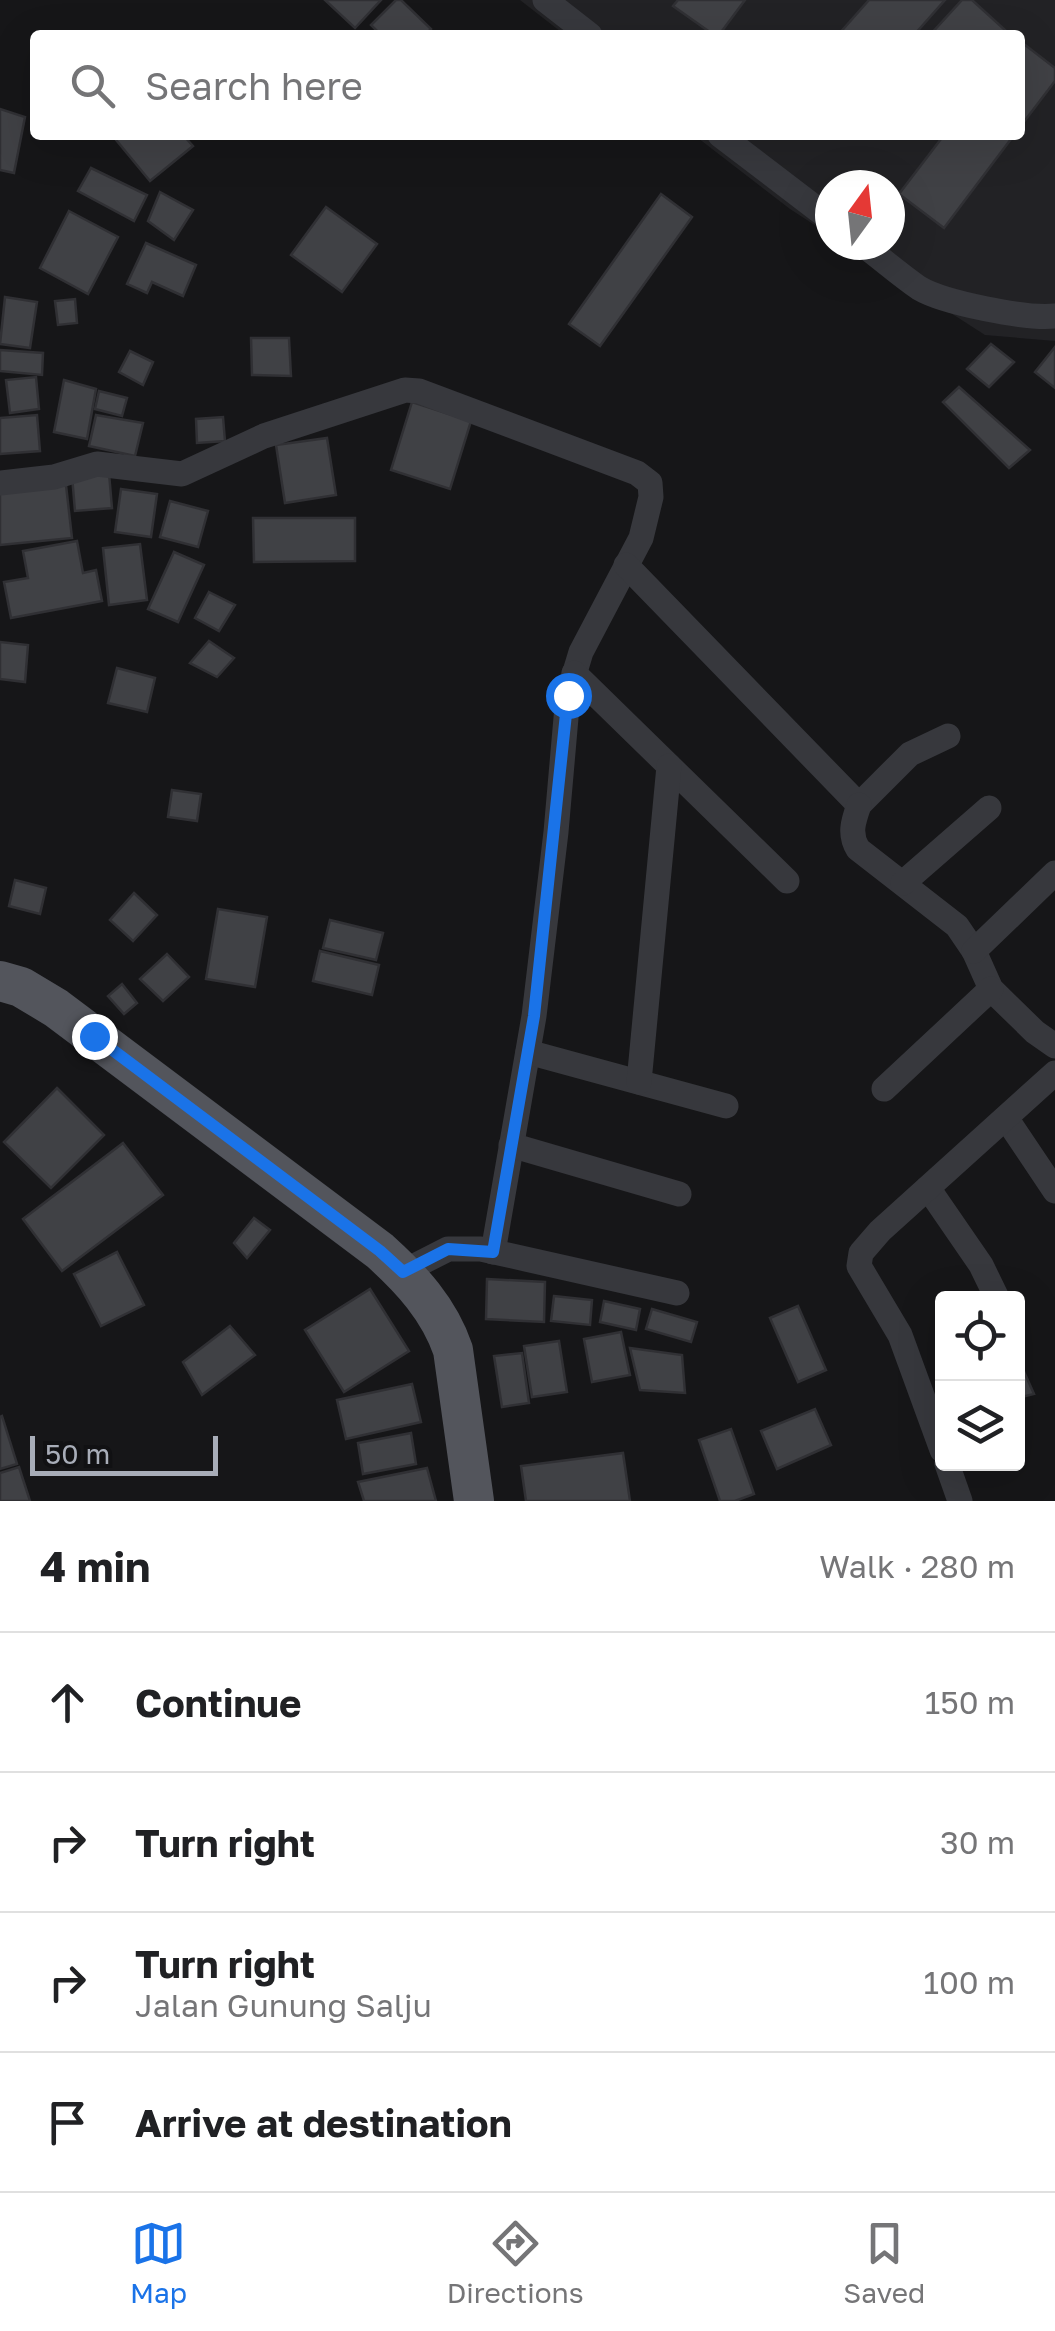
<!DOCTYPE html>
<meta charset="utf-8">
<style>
body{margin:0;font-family:"Golos Text",sans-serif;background:#f6f6f6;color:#202124}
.controls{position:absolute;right:30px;bottom:30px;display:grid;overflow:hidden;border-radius:10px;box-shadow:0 10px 40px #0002}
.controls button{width:90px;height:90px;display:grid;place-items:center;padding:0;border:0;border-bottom:2px solid #e0e0e0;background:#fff;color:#202124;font:50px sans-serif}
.compass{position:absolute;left:815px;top:170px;width:90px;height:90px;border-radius:50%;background:#fff;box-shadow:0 10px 40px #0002;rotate:15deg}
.scale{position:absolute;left:30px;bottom:25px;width:188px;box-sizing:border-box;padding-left:10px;border:5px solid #a8adb8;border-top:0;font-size:28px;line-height:35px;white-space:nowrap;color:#a8adb8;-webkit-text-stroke:8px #111113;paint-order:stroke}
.stop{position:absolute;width:30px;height:30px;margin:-22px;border:8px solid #1a73e8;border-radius:50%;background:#fff}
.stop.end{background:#1a73e8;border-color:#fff;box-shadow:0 2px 10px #0008}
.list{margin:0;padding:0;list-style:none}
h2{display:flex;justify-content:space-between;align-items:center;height:130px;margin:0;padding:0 40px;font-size:42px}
h2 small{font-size:32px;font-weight:400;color:#757577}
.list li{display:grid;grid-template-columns:65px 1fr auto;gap:30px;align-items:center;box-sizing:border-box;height:140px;padding:0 40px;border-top:2px solid #e0e0e0}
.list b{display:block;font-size:38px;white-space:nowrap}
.list p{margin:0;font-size:32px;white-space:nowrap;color:#757577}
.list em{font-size:32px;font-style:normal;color:#757577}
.icon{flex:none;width:55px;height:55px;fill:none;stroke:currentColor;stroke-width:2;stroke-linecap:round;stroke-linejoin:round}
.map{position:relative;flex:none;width:1055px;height:1501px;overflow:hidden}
.search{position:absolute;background:#fff;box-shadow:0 10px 40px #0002;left:30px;right:30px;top:30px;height:110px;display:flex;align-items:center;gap:25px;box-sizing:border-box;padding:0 35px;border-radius:10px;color:#757577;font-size:38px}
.sheet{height:690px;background:#fff}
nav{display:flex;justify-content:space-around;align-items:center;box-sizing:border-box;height:140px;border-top:2px solid #e0e0e0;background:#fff;font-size:28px;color:#757577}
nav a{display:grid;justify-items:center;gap:5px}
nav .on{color:#1a73e8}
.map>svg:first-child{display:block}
.built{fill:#222225}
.building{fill:#404145;stroke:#303034;stroke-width:2.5}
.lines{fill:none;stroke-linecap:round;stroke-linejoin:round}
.street{stroke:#37383d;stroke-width:25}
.primary{stroke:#53555c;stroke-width:40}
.route{stroke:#1a73e8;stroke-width:12}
</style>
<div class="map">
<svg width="1055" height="1501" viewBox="0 0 1055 1501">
<rect width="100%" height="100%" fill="#161618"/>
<path class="built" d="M 520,0 L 1055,0 L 1055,341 L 985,335 L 845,245 L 890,245 L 890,185 L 830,185 L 830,235 L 790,209 L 694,135 L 1020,135 L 1020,35 L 565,35 Z"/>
<g class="building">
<path d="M 325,0 L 381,0 L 355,28 Z"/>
<path d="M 396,0 L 401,0 L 431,29 L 425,35 L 381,35 L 371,25 Z"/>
<path d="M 678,0 L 745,0 L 719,35 L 714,35 L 673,6 Z"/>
<path d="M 869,0 L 945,0 L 914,35 L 838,35 Z"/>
<path d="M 962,0 L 972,0 L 1005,30 L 1000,35 L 930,35 Z"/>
<path d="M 1020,41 L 1055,68 L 1055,81 L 1020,127 Z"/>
<path d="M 0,109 L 25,117 L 14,173 L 0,170 Z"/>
<path d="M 112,135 L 183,135 L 193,146 L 150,181 Z"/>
<path d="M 944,135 L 1014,135 L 944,228 L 899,194 Z"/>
<path d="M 91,168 L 147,195 L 134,221 L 78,191 Z"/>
<path d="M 160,192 L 193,210 L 174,240 L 148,221 Z"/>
<path d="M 661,194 L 692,217 L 600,346 L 569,324 Z"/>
<path d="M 326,207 L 377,244 L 342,292 L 291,255 Z"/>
<path d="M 69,211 L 118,237 L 88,294 L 40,268 Z"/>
<path d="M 146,243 L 196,265 L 183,296 L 152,282 L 147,293 L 127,284 Z"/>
<path d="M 5,297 L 37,302 L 30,348 L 0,344 Z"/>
<path d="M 75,299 L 77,323 L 58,325 L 55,301 Z"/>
<path d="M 251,338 L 289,338 L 291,376 L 252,375 Z"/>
<path d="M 991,344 L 1014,362 L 989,387 L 967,369 Z"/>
<path d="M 1055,347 L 1055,388 L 1035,372 Z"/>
<path d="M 0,350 L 43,353 L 42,375 L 0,371 Z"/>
<path d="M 130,351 L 153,362 L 143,385 L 119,372 Z"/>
<path d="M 36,377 L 39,409 L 10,413 L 6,380 Z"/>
<path d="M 64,380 L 96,389 L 87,439 L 54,432 Z"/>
<path d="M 959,387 L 1030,450 L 1009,468 L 943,402 Z"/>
<path d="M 99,391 L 127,398 L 122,416 L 95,409 Z"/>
<path d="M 412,402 L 471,421 L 450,489 L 391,470 Z"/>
<path d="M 37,415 L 40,451 L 0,454 L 0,418 Z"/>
<path d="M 96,415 L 143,423 L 135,456 L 89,446 Z"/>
<path d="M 223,417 L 225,441 L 197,443 L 196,419 Z"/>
<path d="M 327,438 L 336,495 L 285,503 L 276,445 Z"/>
<path d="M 109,473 L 112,508 L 75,511 L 72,476 Z"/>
<path d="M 66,485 L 72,538 L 0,545 L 0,491 Z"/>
<path d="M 121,489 L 157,494 L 151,537 L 115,532 Z"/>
<path d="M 170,501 L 208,511 L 198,547 L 160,537 Z"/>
<path d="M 253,518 L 355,518 L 355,561 L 254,562 Z"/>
<path d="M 77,541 L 83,573 L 96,570 L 102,601 L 11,618 L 4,582 L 28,578 L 23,551 Z"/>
<path d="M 140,544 L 147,600 L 109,605 L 103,548 Z"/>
<path d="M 174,552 L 204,565 L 178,622 L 148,609 Z"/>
<path d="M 209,592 L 235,605 L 219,631 L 195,618 Z"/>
<path d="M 209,641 L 234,658 L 217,677 L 190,663 Z"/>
<path d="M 0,642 L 28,645 L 25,682 L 0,679 Z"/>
<path d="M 117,668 L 155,678 L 147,712 L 108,703 Z"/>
<path d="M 172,790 L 201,794 L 197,821 L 168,817 Z"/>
<path d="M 15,880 L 46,888 L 40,914 L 9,906 Z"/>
<path d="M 134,893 L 157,915 L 133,941 L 110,920 Z"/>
<path d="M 218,909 L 267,917 L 255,987 L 206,979 Z"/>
<path d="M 330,920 L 383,933 L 376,960 L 323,948 Z"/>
<path d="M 320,951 L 379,965 L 372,995 L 313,981 Z"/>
<path d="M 167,954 L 189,977 L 163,1001 L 140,979 Z"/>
<path d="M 122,984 L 137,1003 L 124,1014 L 108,996 Z"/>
<path d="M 57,1088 L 104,1135 L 51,1188 L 4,1142 Z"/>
<path d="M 123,1143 L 163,1195 L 62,1271 L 23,1219 Z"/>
<path d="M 254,1218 L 270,1230 L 247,1258 L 234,1243 Z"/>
<path d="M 117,1252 L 144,1305 L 101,1326 L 74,1274 Z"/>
<path d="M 487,1279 L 545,1282 L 544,1322 L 486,1319 Z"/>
<path d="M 370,1289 L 409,1351 L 344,1392 L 305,1330 Z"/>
<path d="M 554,1296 L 592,1300 L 590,1325 L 551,1321 Z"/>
<path d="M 604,1301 L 640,1309 L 636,1330 L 600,1322 Z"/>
<path d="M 798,1306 L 826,1370 L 798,1382 L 770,1318 Z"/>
<path d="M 652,1309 L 697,1322 L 691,1342 L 646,1329 Z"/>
<path d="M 230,1326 L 255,1355 L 202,1395 L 183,1362 Z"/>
<path d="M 621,1332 L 630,1375 L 592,1382 L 584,1339 Z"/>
<path d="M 559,1341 L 567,1392 L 532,1397 L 524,1346 Z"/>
<path d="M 630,1348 L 682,1355 L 685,1393 L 640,1390 Z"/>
<path d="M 522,1353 L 529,1403 L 502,1407 L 494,1356 Z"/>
<path d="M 1018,1365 L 1021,1365 L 1034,1394 L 1018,1398 Z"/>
<path d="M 412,1384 L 421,1422 L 346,1439 L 337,1400 Z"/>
<path d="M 815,1409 L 831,1445 L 777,1469 L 761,1431 Z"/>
<path d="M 2,1416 L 17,1464 L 0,1469 L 0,1417 Z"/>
<path d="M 731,1429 L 754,1494 L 735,1501 L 720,1501 L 699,1440 Z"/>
<path d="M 411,1433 L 416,1464 L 363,1474 L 358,1443 Z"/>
<path d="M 623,1453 L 630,1501 L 526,1501 L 521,1466 Z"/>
<path d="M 19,1467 L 30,1501 L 0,1501 L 0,1473 Z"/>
<path d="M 427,1468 L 436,1501 L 364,1501 L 358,1482 Z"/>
</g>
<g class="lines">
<g class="street">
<path d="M 545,0 L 590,35"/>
<path d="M 720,135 L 830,219"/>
<path d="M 863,245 C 882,259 900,275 919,288 C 944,303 1026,319 1055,316"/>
<path d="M 0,483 L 54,477 L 97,464 L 182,474 L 264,436 L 405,390 L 419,391 L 637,473 L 650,483 L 651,497 L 641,538 L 581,652 L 568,695 L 556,832 L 534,1016 L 493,1252"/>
<path d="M 626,565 L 859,805 L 910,754 L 948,736"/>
<path d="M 574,673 L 787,881"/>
<path d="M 859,805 C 853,822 849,834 858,849 L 957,926 L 974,951 L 991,989 L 1035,1032 L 1055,1046"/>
<path d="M 903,883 L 989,808"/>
<path d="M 974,951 L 1055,873"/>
<path d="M 528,1052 L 726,1106"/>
<path d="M 639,1082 L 669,766"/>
<path d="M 884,1089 L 991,989"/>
<path d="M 1006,1118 L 1055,1191"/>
<path d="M 511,1145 L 679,1194"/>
<path d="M 928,1188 L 981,1265 L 997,1298"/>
<path d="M 403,1272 L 448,1249 L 481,1249 L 677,1293"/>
<path d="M 942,1450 L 900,1335 L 859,1266 L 861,1253 L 880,1231 L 1055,1073"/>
<path d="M 947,1464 L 960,1501"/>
</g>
<path class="primary" d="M 0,981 L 21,987 L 56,1008 L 380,1251 C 411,1279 439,1309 453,1350 L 474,1501"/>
</g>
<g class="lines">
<path class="route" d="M 94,1036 L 380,1251 L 403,1272 L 448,1249 L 493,1252 L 534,1016 L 568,695"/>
</g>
</svg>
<div class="controls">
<button><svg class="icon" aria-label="locate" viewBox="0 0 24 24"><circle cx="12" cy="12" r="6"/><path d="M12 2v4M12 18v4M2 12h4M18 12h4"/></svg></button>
<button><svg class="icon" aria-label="layers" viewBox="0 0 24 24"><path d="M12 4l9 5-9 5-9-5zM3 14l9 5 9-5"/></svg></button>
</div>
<svg class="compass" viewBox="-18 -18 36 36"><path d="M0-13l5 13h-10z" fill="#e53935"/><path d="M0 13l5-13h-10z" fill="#757577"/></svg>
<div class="scale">50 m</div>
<div class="stop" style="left:568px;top:695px"></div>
<div class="stop end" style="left:94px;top:1036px"></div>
<div class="search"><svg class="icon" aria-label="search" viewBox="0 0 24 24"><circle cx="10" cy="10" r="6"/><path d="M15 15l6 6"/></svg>Search here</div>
</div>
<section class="sheet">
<h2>4 min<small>Walk · 280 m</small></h2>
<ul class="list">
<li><svg class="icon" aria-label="ahead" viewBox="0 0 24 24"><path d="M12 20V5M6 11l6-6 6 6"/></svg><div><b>Continue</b></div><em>150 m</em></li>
<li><svg class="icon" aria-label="right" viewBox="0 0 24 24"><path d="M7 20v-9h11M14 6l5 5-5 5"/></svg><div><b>Turn right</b></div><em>30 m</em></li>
<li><svg class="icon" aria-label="right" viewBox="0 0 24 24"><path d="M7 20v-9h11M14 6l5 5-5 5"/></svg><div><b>Turn right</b><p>Jalan Gunung Salju</p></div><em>100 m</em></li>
<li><svg class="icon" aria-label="arrive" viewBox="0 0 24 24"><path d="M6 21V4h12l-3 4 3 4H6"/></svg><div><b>Arrive at destination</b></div></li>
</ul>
</section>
<nav>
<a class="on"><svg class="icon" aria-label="map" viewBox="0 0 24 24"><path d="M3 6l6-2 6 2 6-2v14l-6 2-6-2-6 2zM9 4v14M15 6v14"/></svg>Map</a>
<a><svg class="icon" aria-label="directions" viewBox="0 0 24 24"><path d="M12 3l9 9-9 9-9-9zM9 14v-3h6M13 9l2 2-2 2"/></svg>Directions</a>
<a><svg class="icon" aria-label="saved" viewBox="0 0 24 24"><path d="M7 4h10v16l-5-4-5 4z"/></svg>Saved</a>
</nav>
